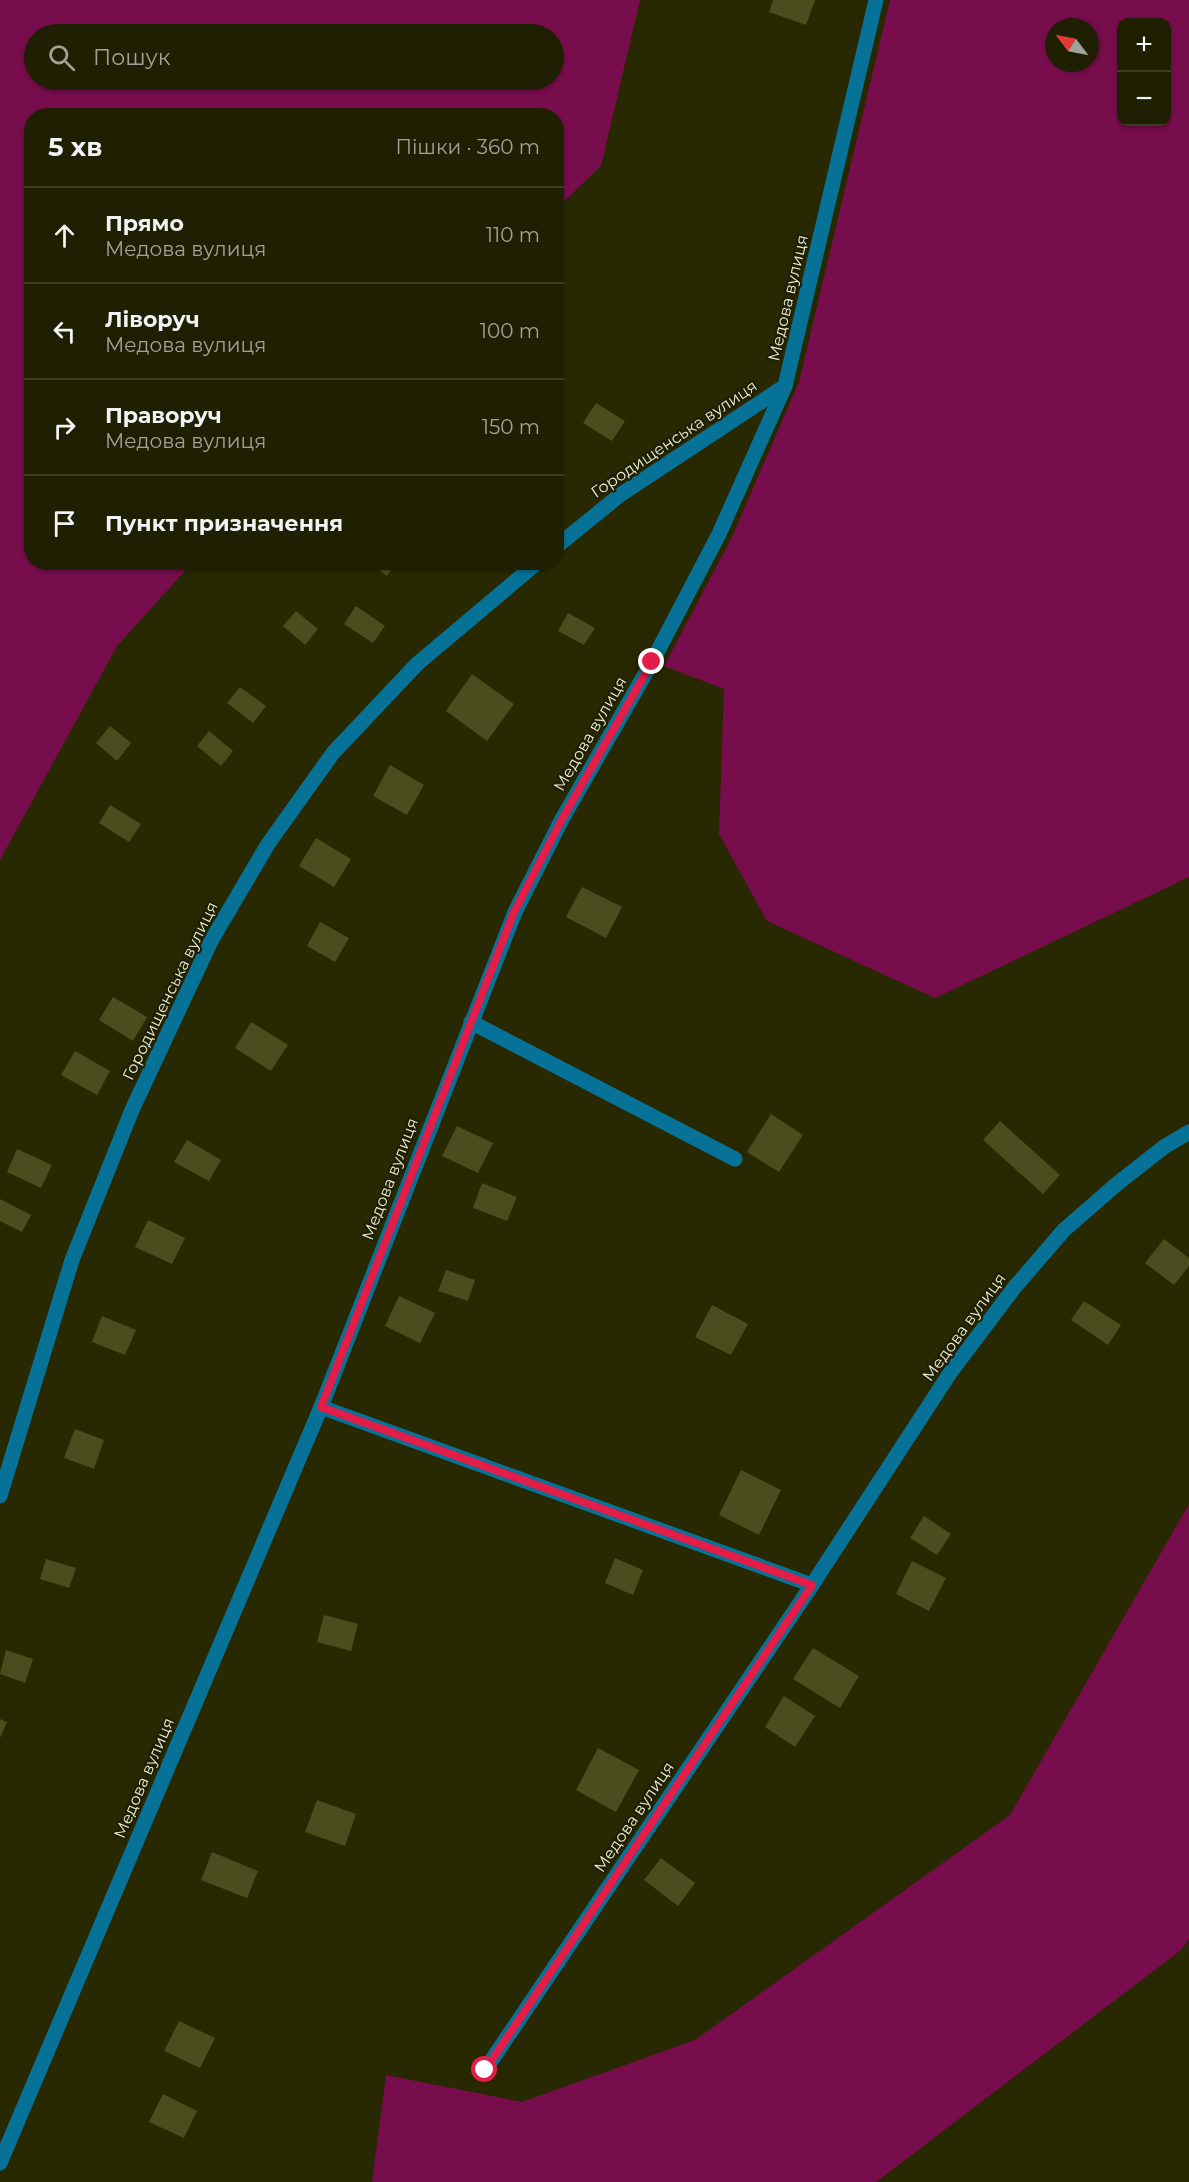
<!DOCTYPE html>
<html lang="uk">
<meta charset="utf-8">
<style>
body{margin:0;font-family:Montserrat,sans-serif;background:#27270b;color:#f1f3f6}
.controls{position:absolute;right:18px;top:18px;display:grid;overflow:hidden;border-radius:12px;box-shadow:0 2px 4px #0004}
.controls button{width:54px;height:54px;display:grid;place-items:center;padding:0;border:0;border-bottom:2px solid #3c3d23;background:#1f1f01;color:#f1f3f6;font:30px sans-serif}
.compass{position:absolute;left:1045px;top:18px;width:54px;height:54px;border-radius:50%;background:#1f1f01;box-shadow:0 2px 4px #0004;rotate:302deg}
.stop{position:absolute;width:18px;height:18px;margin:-14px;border:4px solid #e11d48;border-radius:50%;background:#fff}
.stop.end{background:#e11d48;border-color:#fff;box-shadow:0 2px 6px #0008}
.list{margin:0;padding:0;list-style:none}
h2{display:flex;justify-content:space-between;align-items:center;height:78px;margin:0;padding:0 24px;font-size:26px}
h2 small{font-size:20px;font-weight:400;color:#a1a299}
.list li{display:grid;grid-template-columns:39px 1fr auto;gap:18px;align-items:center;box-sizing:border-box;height:96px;padding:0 24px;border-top:2px solid #3c3d23}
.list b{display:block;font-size:22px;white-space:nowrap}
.list p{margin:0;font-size:20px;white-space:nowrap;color:#a1a299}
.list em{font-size:20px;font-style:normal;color:#a1a299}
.icon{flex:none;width:33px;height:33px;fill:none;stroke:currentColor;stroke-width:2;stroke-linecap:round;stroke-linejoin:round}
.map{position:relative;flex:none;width:1189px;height:2182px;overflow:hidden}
.search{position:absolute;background:#1f1f01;box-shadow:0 2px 4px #0004;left:24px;top:24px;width:540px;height:66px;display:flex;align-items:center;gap:15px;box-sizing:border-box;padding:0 21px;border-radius:33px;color:#a1a299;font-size:22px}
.panel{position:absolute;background:#1f1f01;box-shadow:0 2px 4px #0004;left:24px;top:108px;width:540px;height:462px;border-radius:24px}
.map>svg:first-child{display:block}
.green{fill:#770d4d;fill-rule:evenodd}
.building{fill:#4b4d1e}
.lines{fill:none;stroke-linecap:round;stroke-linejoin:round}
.service{stroke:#067298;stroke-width:15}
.minor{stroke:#067298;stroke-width:15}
.route{stroke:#e11d48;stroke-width:8}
.labels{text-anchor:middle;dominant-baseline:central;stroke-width:4.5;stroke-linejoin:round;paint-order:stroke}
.street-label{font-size:16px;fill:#ebeed2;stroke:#1f1f04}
</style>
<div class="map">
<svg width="1189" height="2182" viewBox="0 0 1189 2182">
<rect width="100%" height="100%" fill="#292901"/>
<g class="green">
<path d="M 0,0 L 640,0 L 601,166 L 557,208 L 556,116 L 32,116 L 32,562 L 192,563 L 117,646 L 0,860 ZM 34,34 L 554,34 L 554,80 L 34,80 Z"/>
<path d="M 890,0 L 1189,0 L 1189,877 L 935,998 L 767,921 L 719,834 L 724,689 L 664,666 L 731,539 L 799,382 ZM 1166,22 L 1166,122 L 1122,122 L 1122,22 ZM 1054,27 L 1090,27 L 1090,63 L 1054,63 Z"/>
<path d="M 1189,1504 L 1189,1939 L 1181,1950 L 876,2182 L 372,2182 L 386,2075 L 522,2102 L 695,2040 L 1010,1815 Z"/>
</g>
<g class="building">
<path d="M 773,0 L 815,0 L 806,25 L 769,12 Z"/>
<path d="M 596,403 L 625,421 L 612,441 L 583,423 Z"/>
<path d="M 367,562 L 396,562 L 387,576 Z"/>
<path d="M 456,562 L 473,562 L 468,570 Z"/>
<path d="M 356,606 L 385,626 L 373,643 L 344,624 Z"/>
<path d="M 296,611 L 318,629 L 305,645 L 283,626 Z"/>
<path d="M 568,613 L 595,628 L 584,645 L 558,631 Z"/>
<path d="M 472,674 L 514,704 L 487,741 L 446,711 Z"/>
<path d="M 240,687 L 266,706 L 253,723 L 227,703 Z"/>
<path d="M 110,726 L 131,743 L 117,761 L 96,743 Z"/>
<path d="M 209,731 L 233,751 L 221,766 L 197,746 Z"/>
<path d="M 390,765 L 424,785 L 407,815 L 373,796 Z"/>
<path d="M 110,805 L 141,824 L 129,842 L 99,823 Z"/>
<path d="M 316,838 L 351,859 L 334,887 L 299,866 Z"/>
<path d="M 582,887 L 622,907 L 606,938 L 566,917 Z"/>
<path d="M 320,922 L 349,938 L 335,962 L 307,946 Z"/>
<path d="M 113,997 L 147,1017 L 133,1041 L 99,1020 Z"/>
<path d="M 251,1022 L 288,1045 L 271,1071 L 235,1048 Z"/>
<path d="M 75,1051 L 110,1071 L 97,1095 L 61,1075 Z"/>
<path d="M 771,1114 L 803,1135 L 779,1172 L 747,1152 Z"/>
<path d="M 1000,1121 L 1060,1175 L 1043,1194 L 983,1140 Z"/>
<path d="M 457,1126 L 493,1143 L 478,1173 L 442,1156 Z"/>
<path d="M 187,1140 L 221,1160 L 209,1181 L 174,1162 Z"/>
<path d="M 17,1149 L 52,1165 L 41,1188 L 7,1172 Z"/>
<path d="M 482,1183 L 517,1197 L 507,1221 L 473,1208 Z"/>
<path d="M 0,1199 L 31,1215 L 22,1232 L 0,1221 Z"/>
<path d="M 148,1220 L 185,1238 L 172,1264 L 135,1247 Z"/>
<path d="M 1164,1239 L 1189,1258 L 1189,1266 L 1174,1285 L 1145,1263 Z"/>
<path d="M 446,1270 L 475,1280 L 468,1301 L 438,1291 Z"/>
<path d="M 399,1296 L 435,1313 L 420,1343 L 385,1326 Z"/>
<path d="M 1084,1301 L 1121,1325 L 1108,1345 L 1071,1320 Z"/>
<path d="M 712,1305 L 748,1324 L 731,1355 L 695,1337 Z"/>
<path d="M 102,1316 L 136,1330 L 125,1355 L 92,1342 Z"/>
<path d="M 75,1429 L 104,1440 L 94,1469 L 64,1458 Z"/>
<path d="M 741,1470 L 781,1490 L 759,1535 L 719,1515 Z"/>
<path d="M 924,1516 L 951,1534 L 937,1555 L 910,1538 Z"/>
<path d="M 615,1558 L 643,1570 L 633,1595 L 605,1583 Z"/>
<path d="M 46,1559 L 76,1568 L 69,1588 L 40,1579 Z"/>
<path d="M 912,1561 L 946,1578 L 929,1611 L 896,1594 Z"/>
<path d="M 324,1615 L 358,1624 L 351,1651 L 317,1642 Z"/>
<path d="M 813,1648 L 859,1676 L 840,1708 L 793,1679 Z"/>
<path d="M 6,1650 L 33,1659 L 25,1683 L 0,1674 Z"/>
<path d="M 784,1696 L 815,1716 L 795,1747 L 765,1727 Z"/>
<path d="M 0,1719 L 7,1722 L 0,1738 Z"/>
<path d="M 598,1748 L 639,1770 L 616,1812 L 576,1790 Z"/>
<path d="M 317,1800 L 356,1814 L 345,1846 L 305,1832 Z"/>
<path d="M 212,1852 L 258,1871 L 247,1898 L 201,1880 Z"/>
<path d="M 661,1858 L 695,1883 L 678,1906 L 644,1880 Z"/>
<path d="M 179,2021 L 215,2038 L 200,2068 L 164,2051 Z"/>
<path d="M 163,2094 L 197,2111 L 184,2138 L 149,2122 Z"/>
</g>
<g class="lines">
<path class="service" d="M 471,1022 L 735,1159"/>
<g class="minor">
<path d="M 556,547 L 620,495 L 785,386"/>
<path d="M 321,1407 L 812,1585"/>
<path d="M 0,1496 L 72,1260 L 132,1110 L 211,941 L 268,844 L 333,753 L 417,664 L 538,562"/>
<path d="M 485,2070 L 812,1585 L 950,1373 L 1014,1288 L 1064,1230 L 1118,1183 L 1164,1147 L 1189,1132"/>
<path d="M 0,2163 L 321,1407 L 515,912 L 562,819 L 652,662 L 719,534 L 785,386 L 876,0"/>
</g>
</g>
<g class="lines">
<path class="route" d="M 485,2070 L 812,1585 L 321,1407 L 514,912 L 562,819 L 652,662"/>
</g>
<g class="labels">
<g class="street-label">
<text transform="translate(788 298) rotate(-77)">Медова вулиця</text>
<text transform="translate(674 439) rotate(-34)">Городищенська вулиця</text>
<text transform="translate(590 734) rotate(-60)">Медова вулиця</text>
<text transform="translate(170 991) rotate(-64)">Городищенська вулиця</text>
<text transform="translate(390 1179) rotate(-69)">Медова вулиця</text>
<text transform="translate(964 1327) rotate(-54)">Медова вулиця</text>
<text transform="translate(144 1778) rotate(-67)">Медова вулиця</text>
<text transform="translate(634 1817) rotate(-56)">Медова вулиця</text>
</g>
</g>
</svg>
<div class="controls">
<button>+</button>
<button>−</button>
</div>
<svg class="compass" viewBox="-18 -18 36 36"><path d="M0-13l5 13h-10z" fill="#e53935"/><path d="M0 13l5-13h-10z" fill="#a1a299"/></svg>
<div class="stop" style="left:485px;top:2070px"></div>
<div class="stop end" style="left:652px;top:662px"></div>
<div class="search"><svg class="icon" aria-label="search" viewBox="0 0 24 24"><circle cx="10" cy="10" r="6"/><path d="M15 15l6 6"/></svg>Пошук</div>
<section class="panel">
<h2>5 хв<small>Пішки · 360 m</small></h2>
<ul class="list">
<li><svg class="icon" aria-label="ahead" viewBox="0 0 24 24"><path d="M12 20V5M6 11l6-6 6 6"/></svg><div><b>Прямо</b><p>Медова вулиця</p></div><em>110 m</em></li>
<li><svg class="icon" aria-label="left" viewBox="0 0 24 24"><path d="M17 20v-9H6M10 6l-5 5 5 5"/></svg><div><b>Ліворуч</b><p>Медова вулиця</p></div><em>100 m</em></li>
<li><svg class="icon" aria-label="right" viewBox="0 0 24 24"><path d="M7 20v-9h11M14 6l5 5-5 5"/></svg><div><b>Праворуч</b><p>Медова вулиця</p></div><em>150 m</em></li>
<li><svg class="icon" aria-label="arrive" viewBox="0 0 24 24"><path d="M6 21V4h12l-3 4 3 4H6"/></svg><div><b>Пункт призначення</b></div></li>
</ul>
</section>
</div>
